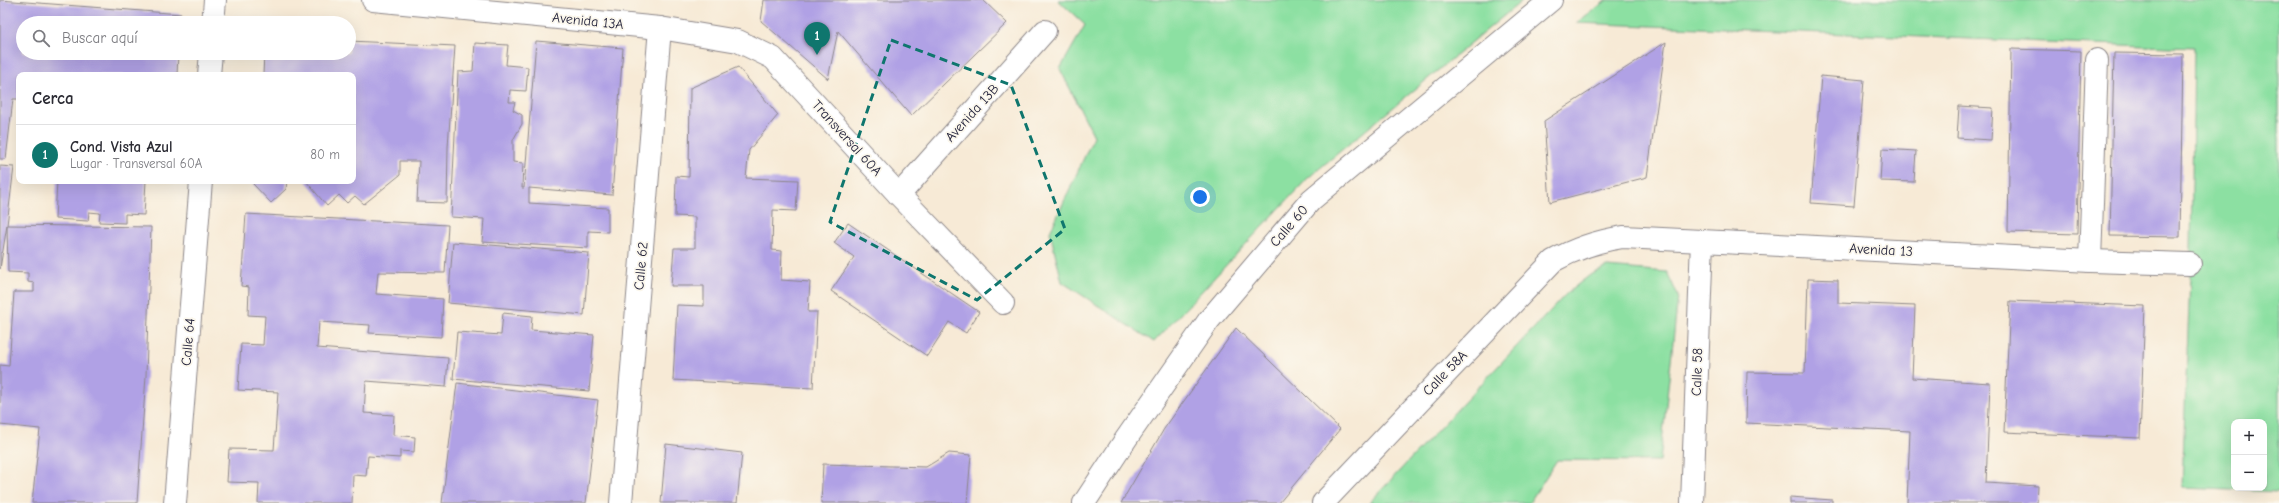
<!DOCTYPE html>
<html lang="es">
<meta charset="utf-8">
<style>
body{margin:0;font-family:"Comic Neue",sans-serif;background:#f2f2f3;color:#2b2b33}
.controls{position:absolute;right:12px;bottom:12px;display:grid;overflow:hidden;border-radius:8px;box-shadow:0 4px 16px #0002}
.controls button{width:36px;height:36px;display:grid;place-items:center;padding:0;border:0;border-bottom:1px solid #e1e1e2;background:#fff;color:#2b2b33;font:20px sans-serif}
.you{position:absolute;left:1200px;top:197px;width:14px;height:14px;margin:-10px;border:3px solid #fff;border-radius:50%;background:#1a73e8;box-shadow:0 0 0 6px #1a73e833}
.badge{display:grid;place-items:center;width:26px;height:26px;border-radius:50%;background:#0f766e;color:#fff;font-size:13px;font-weight:700}
.pin{position:absolute;translate:-50% -33px;filter:drop-shadow(0 1px 2px #0008)}
.pin::after{content:'';position:absolute;top:21px;width:14px;height:12px;background:inherit;clip-path:polygon(0 0,100% 0,50% 100%)}
.list{margin:0;padding:0;list-style:none}
h2{display:flex;justify-content:space-between;align-items:center;height:52px;margin:0;padding:0 16px;font-size:17px}
h2 small{font-size:13px;font-weight:400;color:#7c7c81}
.list li{display:grid;grid-template-columns:26px 1fr auto;gap:12px;align-items:center;box-sizing:border-box;height:60px;padding:0 16px;border-top:1px solid #e1e1e2}
.list b{display:block;font-size:15px;white-space:nowrap}
.list p{margin:0;font-size:13px;white-space:nowrap;color:#7c7c81}
.list em{font-size:13px;font-style:normal;color:#7c7c81}
.icon{flex:none;width:22px;height:22px;fill:none;stroke:currentColor;stroke-width:2;stroke-linecap:round;stroke-linejoin:round}
.map{position:relative;flex:none;width:2279px;height:503px;overflow:hidden}
.search{position:absolute;background:#fff;box-shadow:0 4px 16px #0002;left:16px;top:16px;width:340px;height:44px;display:flex;align-items:center;gap:10px;box-sizing:border-box;padding:0 14px;border-radius:22px;color:#7c7c81;font-size:15px}
.panel{position:absolute;background:#fff;box-shadow:0 4px 16px #0002;left:16px;top:72px;width:340px;height:112px;border-radius:8px}
.map>svg:first-child{display:block}
.green{fill:#8ce0a2;stroke:#57816e;fill-rule:evenodd}
.building{fill:#b0a1e5}
.lines{fill:none;stroke-linecap:round;stroke-linejoin:round}
.minor-casing{stroke:#8c8688;stroke-width:24}
.minor{stroke:#fff;stroke-width:22}
.marked{fill:none;stroke:#0f766e;stroke-width:3;stroke-dasharray:8 5;stroke-linejoin:round}
.labels{text-anchor:middle;dominant-baseline:central;stroke-width:3.5;stroke-linejoin:round;paint-order:stroke}
.street-label{font-size:14px;fill:#22223b;stroke:#fbf7ec}
</style>
<div class="map">
<svg width="2279" height="503" viewBox="0 0 2279 503">
<rect width="100%" height="100%" fill="#fbf7ec"/>
<filter id="ink" filterUnits="userSpaceOnUse"><feTurbulence type="fractalNoise" baseFrequency=".025" numOctaves="2"/><feDisplacementMap in="SourceGraphic" scale="8" xChannelSelector="R" yChannelSelector="G"/><feConvolveMatrix kernelMatrix="1 2 1 2 8 2 1 2 1" color-interpolation-filters="sRGB"/></filter>
<filter id="wash" filterUnits="userSpaceOnUse"><feTurbulence type="fractalNoise" baseFrequency=".012" numOctaves="4" result="noise"/><feDisplacementMap in="SourceGraphic" scale="16" xChannelSelector="R" yChannelSelector="G"/><feGaussianBlur stdDeviation="0.9" result="paint"/><feColorMatrix in="noise" values="0 0 0 0 0 0 0 0 0 0 0 0 0 0 0 0 0 1.4 0 .05"/><feComposite in="paint" operator="in"/></filter>
<g filter="url(#wash)">
<rect width="100%" height="100%" fill="#f7ead6"/>
<g class="green">
<path d="M 1058,0 L 1523,0 L 1308,178 L 1154,342 L 1062,282 L 1050,232 L 1094,136 L 1060,69 L 1085,25 Z"/>
<path d="M 1607,0 L 2279,0 L 2279,492 L 2182,488 L 2191,250 L 2194,48 L 1576,23 ZM 2234,422 L 2264,422 L 2264,488 L 2234,488 Z"/>
<path d="M 1608,267 L 1667,272 L 1678,296 L 1660,461 L 1557,460 L 1529,503 L 1369,503 L 1567,293 L 1590,275 Z"/>
</g>
<g id="blocks">
<g class="building">
<path d="M 0,0 L 181,14 L 180,23 L 23,23 L 23,53 L 178,53 L 177,75 L 19,75 L 19,99 L 13,99 L 6,159 L 0,159 Z"/>
<path d="M 764,0 L 983,0 L 1007,23 L 911,116 L 838,31 L 828,79 L 761,21 Z"/>
<path d="M 349,41 L 455,46 L 448,147 L 447,203 L 417,202 L 419,161 L 400,161 L 400,175 L 364,204 L 355,196 L 347,203 L 339,195 L 327,206 L 306,181 L 353,181 L 353,75 L 263,75 L 264,53 L 349,53 Z"/>
<path d="M 536,41 L 623,48 L 612,195 L 529,188 L 529,203 L 608,208 L 608,232 L 588,231 L 588,248 L 482,242 L 484,219 L 451,217 L 458,72 L 473,71 L 475,43 L 508,45 L 506,65 L 528,67 L 526,91 L 510,90 L 509,102 L 515,102 L 513,110 L 522,115 L 522,124 L 513,140 L 513,162 L 523,163 L 522,188 L 524,188 Z"/>
<path d="M 1666,42 L 1647,177 L 1550,202 L 1544,121 Z"/>
<path d="M 2011,49 L 2081,51 L 2077,234 L 2008,232 Z"/>
<path d="M 2114,53 L 2183,54 L 2180,237 L 2110,236 Z"/>
<path d="M 738,67 L 778,115 L 749,150 L 746,178 L 798,180 L 796,211 L 773,210 L 772,250 L 782,251 L 781,280 L 810,282 L 808,312 L 817,312 L 813,388 L 673,380 L 677,305 L 704,306 L 704,286 L 671,286 L 674,248 L 695,248 L 695,217 L 675,216 L 676,176 L 689,177 L 690,88 Z"/>
<path d="M 1821,76 L 1864,80 L 1854,206 L 1811,203 Z"/>
<path d="M 1959,106 L 1993,108 L 1991,140 L 1957,138 Z"/>
<path d="M 1882,149 L 1916,151 L 1914,182 L 1880,181 Z"/>
<path d="M 0,166 L 14,167 L 7,225 L 151,227 L 146,376 L 137,503 L 32,503 L 40,429 L 0,425 L 0,365 L 9,366 L 14,292 L 34,292 L 34,283 L 28,282 L 28,273 L 8,272 L 7,225 L 0,269 Z"/>
<path d="M 57,181 L 146,181 L 144,215 L 125,214 L 125,223 L 99,222 L 100,213 L 89,212 L 88,221 L 55,219 Z"/>
<path d="M 253,181 L 287,181 L 286,189 L 271,203 L 253,184 Z"/>
<path d="M 246,214 L 448,225 L 445,273 L 378,272 L 376,294 L 443,299 L 441,337 L 369,333 L 370,325 L 319,322 L 317,348 L 448,358 L 446,387 L 366,381 L 364,413 L 394,415 L 393,435 L 415,437 L 414,452 L 400,451 L 400,458 L 368,456 L 366,476 L 353,475 L 352,503 L 258,503 L 259,483 L 227,482 L 229,449 L 274,450 L 278,392 L 238,390 L 241,344 L 263,345 L 265,316 L 248,315 L 249,287 L 241,286 Z"/>
<path d="M 848,223 L 979,312 L 966,333 L 949,322 L 927,356 L 831,291 L 854,257 L 834,243 Z"/>
<path d="M 453,242 L 589,253 L 584,315 L 448,303 Z"/>
<path d="M 1808,279 L 1838,280 L 1838,303 L 1915,306 L 1912,378 L 1990,383 L 1986,483 L 2038,486 L 2037,503 L 1907,503 L 1910,431 L 1746,423 L 1747,372 L 1805,373 Z"/>
<path d="M 2010,301 L 2145,306 L 2140,438 L 2004,432 Z"/>
<path d="M 503,313 L 532,316 L 531,330 L 594,335 L 589,391 L 453,379 L 457,332 L 501,335 Z"/>
<path d="M 1236,328 L 1340,429 L 1279,503 L 1121,503 L 1164,429 Z"/>
<path d="M 457,383 L 598,400 L 586,503 L 442,503 Z"/>
<path d="M 666,444 L 742,453 L 737,503 L 661,503 Z"/>
<path d="M 949,453 L 971,455 L 967,503 L 821,503 L 823,464 L 926,467 Z"/>
<path d="M 1790,497 L 1832,500 L 1832,503 L 1790,503 Z"/>
</g>
</g>
</g>
<g filter="url(#ink)">
<use href="#blocks" fill-opacity="0" stroke="#8c8688" stroke-width="1"/>
<g class="lines">
<defs>
<g id="minor">
<path d="M 373,0 L 660,28 L 738,41 L 773,58 L 899,195 L 1003,303"/>
<path d="M 213,23 L 215,0"/>
<path d="M 209,75 L 211,53"/>
<path d="M 899,195 L 1045,31"/>
<path d="M 2090,261 L 2097,60"/>
<path d="M 175,503 L 201,181"/>
<path d="M 621,503 L 660,28"/>
<path d="M 1084,503 L 1126,439 L 1209,320 L 1311,200 L 1551,0"/>
<path d="M 1323,503 L 1553,261 C 1576,248 1597,241 1623,237 L 2090,261 L 2190,264"/>
<path d="M 1692,503 L 1702,241"/>
</g>
</defs>
<use href="#minor" class="minor-casing"/>
<use href="#minor" class="minor"/>
</g>
</g>
<path class="marked" d="M 891,40 L 1011,85 L 1065,229 L 977,300 L 830,222 Z"/>
<g class="labels">
<g class="street-label">
<text transform="translate(588 21) rotate(6)">Avenida 13A</text>
<text transform="translate(972 113) rotate(-48)">Avenida 13B</text>
<text transform="translate(847 138) rotate(48)">Transversal 60A</text>
<text transform="translate(1289 226) rotate(-49)">Calle 60</text>
<text transform="translate(1881 250) rotate(3)">Avenida 13</text>
<text transform="translate(641 266) rotate(-85)">Calle 62</text>
<text transform="translate(188 342) rotate(-85)">Calle 64</text>
<text transform="translate(1697 372) rotate(-88)">Calle 58</text>
<text transform="translate(1445 373) rotate(-46)">Calle 58A</text>
</g>
</g>
</svg>
<div class="controls">
<button>+</button>
<button>−</button>
</div>
<div class="you"></div>
<div class="pin badge" style="left:817px;top:55px">1</div>
<div class="search"><svg class="icon" aria-label="search" viewBox="0 0 24 24"><circle cx="10" cy="10" r="6"/><path d="M15 15l6 6"/></svg>Buscar aquí</div>
<section class="panel">
<h2>Cerca<small></small></h2>
<ul class="list">
<li><span class="badge">1</span><div><b>Cond. Vista Azul</b><p>Lugar · Transversal 60A</p></div><em>80 m</em></li>
</ul>
</section>
</div>
